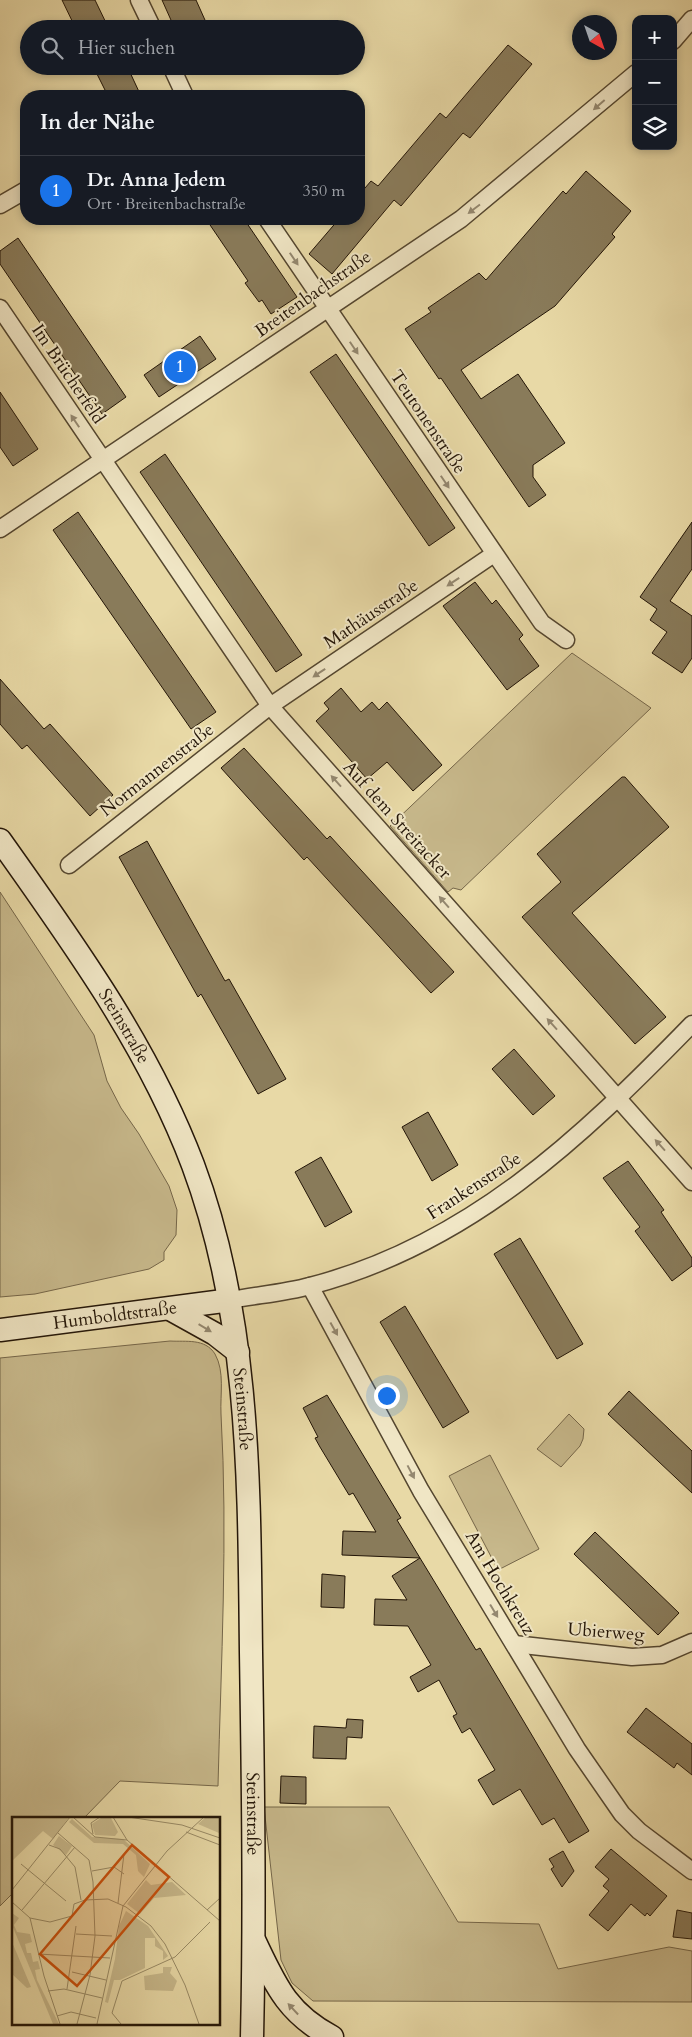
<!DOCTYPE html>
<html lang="de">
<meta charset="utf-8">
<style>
body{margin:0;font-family:Cardo,serif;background:#242831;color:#f1f3f6}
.controls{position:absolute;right:15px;top:15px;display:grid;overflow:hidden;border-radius:10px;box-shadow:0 2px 8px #0003}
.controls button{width:45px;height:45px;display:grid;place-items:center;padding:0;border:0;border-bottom:1px solid #363941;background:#171b24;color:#f1f3f6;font:25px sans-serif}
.compass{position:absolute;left:572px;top:15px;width:45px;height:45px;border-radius:50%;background:#171b24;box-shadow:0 2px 8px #0003;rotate:140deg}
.you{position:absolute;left:386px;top:1395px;width:18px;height:18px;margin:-12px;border:4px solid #fff;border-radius:50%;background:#1a73e8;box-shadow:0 0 0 8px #1a73e833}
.badge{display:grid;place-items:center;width:32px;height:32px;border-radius:50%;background:#1a73e8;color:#fff;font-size:16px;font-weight:700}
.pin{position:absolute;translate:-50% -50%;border:2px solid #fff;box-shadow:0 1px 5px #0006}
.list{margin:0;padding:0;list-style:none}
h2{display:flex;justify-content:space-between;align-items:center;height:65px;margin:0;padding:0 20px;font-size:21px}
h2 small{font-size:16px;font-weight:400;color:#9ea1a6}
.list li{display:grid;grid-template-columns:32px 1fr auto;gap:15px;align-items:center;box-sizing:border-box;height:70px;padding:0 20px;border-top:1px solid #363941}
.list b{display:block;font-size:19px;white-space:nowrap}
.list p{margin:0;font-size:16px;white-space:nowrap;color:#9ea1a6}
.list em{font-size:16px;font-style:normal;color:#9ea1a6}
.icon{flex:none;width:28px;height:28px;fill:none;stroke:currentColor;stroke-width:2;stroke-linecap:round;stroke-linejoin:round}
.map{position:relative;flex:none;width:692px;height:2037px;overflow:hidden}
.search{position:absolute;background:#171b24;box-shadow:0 2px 8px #0003;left:20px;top:20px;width:345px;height:55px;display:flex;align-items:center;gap:12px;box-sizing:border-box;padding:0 18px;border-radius:28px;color:#9ea1a6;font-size:19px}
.panel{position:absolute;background:#171b24;box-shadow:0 2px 8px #0003;left:20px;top:90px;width:345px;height:135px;border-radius:20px}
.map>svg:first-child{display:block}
.green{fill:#c7b88b;stroke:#756649}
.building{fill:#897b5a;stroke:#231507}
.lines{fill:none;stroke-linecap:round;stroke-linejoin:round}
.street-casing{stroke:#54462f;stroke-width:19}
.secondary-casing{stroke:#231507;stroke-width:25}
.street{stroke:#f0e6c5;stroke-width:16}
.secondary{stroke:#f0e6c5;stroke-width:22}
.oneway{fill:#948870}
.labels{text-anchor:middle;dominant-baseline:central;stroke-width:4;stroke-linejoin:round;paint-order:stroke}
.street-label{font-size:18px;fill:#231507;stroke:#f0e6c5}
.inset-road{fill:none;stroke:#998b66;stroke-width:1}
.view{fill:#ca4f0b;fill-opacity:0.15;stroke:#ca4f0b;stroke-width:2.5}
.inset-edge{fill:none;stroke:#231507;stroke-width:2.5}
</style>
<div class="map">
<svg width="692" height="2037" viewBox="0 0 692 2037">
<rect width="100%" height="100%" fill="#e8d9a6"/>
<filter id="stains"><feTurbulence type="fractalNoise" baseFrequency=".004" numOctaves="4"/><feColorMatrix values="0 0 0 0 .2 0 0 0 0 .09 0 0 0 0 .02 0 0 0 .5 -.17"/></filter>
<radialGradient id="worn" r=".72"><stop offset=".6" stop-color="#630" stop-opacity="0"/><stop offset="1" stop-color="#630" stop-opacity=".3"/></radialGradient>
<g class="green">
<path d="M 572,653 L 651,708 L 461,890 L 453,888 L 448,892 L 390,826 Z"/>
<path d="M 0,892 L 94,1035 L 107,1081 L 121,1108 L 139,1134 L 169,1186 L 177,1210 L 176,1235 L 164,1252 L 164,1260 L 149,1269 L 35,1294 L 0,1297 Z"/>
<path d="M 170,1341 C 186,1342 205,1338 215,1354 C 225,1372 220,1394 221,1414 C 228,1538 221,1662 218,1786 L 120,1781 L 84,1818 L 14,1818 L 14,1892 L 0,1906 L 0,1358 Z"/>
<path d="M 569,1414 L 584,1429 L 583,1439 L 580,1446 L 561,1467 L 537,1449 Z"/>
<path d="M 490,1455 L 539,1549 L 498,1570 L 449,1476 Z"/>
<path d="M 264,1807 L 389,1807 L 458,1922 L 539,1924 L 558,1969 L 669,1947 L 692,1951 L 692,2002 L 313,2001 L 292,1983 L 281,1960 Z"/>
</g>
<g class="building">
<path d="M 62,0 L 95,0 L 109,29 L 76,29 Z"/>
<path d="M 162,0 L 196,0 L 209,29 L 175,29 Z"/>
<path d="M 508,45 L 532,64 L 470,138 L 463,133 L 401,206 L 394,200 L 332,274 L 309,254 L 339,219 L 359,219 L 359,195 L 371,181 L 378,186 L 440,113 L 446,118 Z"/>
<path d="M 93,66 L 127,66 L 141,96 L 108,96 Z"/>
<path d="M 586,171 L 631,211 L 612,234 L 615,237 L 555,306 L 461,370 L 481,399 L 518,374 L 565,443 L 533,465 L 533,477 L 546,495 L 529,507 L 441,378 L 439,379 L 405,329 L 431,312 L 428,308 L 479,273 L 486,280 L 563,191 L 566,194 Z"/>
<path d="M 206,219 L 244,219 L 297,297 L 271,314 L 262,300 L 259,302 L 245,283 L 248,281 Z"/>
<path d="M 18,238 L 126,397 L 102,414 L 0,264 L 0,251 Z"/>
<path d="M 200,336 L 216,359 L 159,397 L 144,375 Z"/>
<path d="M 336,354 L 455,528 L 429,546 L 310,372 Z"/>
<path d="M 0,392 L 38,449 L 13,466 L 0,447 Z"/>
<path d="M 165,454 L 302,655 L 276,672 L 140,472 Z"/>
<path d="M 78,512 L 216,712 L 191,729 L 53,530 Z"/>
<path d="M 692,522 L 692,569 L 670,601 L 692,616 L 692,658 L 682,673 L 652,653 L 667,632 L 650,620 L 657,609 L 640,597 Z"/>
<path d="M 475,582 L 492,604 L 496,600 L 523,635 L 519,639 L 539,666 L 507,690 L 443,606 Z"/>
<path d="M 0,679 L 44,729 L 50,724 L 113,795 L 90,816 L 27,745 L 22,749 L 0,724 Z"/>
<path d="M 341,688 L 361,712 L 372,702 L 379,710 L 387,702 L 442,765 L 413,791 L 387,762 L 367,779 L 316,721 L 329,709 L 324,703 Z"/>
<path d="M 244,748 L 327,839 L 330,836 L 454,972 L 431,993 L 307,857 L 304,860 L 221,768 Z"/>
<path d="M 622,777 L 625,777 L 669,827 L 572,913 L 666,1017 L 635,1044 L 522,917 L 561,882 L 537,854 Z"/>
<path d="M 147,841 L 225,981 L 229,979 L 286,1079 L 258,1094 L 201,994 L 198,997 L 119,857 Z"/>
<path d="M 514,1049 L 555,1096 L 533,1115 L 492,1069 Z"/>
<path d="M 428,1112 L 458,1165 L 432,1181 L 402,1127 Z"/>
<path d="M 321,1157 L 352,1212 L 325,1227 L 295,1172 Z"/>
<path d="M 628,1161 L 664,1210 L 661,1212 L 692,1258 L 692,1266 L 672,1281 L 635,1231 L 640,1227 L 603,1178 Z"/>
<path d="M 520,1238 L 583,1344 L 557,1359 L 494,1254 Z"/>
<path d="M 405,1306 L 469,1412 L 443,1428 L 380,1322 Z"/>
<path d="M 629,1391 L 692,1451 L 692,1493 L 608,1414 Z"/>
<path d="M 327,1395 L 401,1518 L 397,1520 L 420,1558 L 342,1555 L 343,1531 L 376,1532 L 353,1493 L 349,1495 L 320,1447 L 315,1438 L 318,1437 L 303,1408 Z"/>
<path d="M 595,1532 L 679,1613 L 658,1635 L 574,1554 Z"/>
<path d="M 420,1558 L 476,1650 L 480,1648 L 589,1831 L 569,1843 L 554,1818 L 542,1825 L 520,1789 L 493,1805 L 478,1780 L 495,1770 L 470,1728 L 462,1733 L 453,1716 L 457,1714 L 439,1680 L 418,1692 L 410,1677 L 431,1665 L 408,1626 L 374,1625 L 375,1599 L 407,1600 L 392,1576 Z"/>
<path d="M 322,1574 L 345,1576 L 344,1608 L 321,1607 Z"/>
<path d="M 646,1708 L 692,1744 L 692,1775 L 677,1763 L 674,1768 L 627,1732 Z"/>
<path d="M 347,1719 L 363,1720 L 362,1738 L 347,1737 L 346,1759 L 313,1758 L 314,1726 L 346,1728 Z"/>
<path d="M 281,1776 L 306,1777 L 306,1804 L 280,1803 Z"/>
<path d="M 611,1849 L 667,1896 L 650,1916 L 647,1913 L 645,1916 L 631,1904 L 608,1931 L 589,1915 L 609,1891 L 603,1886 L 609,1879 L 595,1867 Z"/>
<path d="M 563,1851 L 574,1871 L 562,1887 L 551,1869 L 554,1867 L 549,1859 Z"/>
<path d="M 677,1910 L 692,1913 L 692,1939 L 673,1937 Z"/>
</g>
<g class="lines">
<defs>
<g id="street">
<path d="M 139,0 L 153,29"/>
<path d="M 673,41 L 692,19"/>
<path d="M 171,66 L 185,96"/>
<path d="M 0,205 L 26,190"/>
<path d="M 267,219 L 542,623 L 566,640"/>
<path d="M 0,308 L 270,706 L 692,1182"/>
<path d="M 0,529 L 461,219 L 636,73"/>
<path d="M 69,865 L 270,706 L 494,554"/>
<path d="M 310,1286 L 421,1491 L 577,1749 L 622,1814 L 639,1831 L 692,1871"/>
<path d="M 231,1300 C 257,1295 284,1293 310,1286 C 469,1245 581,1138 692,1024"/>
<path d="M 514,1644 L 632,1657 L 662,1655 L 692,1642"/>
</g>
<g id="secondary">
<path id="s1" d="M 0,840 C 73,943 148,1046 193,1165 C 251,1320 249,1489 251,1652 C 253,1780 255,1909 252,2037"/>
<path d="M 170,1309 L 215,1334 L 238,1352"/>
<path id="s2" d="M 0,1330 L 231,1300"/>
<path d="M 255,1942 C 276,1986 287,2013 332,2037"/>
</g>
</defs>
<use href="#street" class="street-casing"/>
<use href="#secondary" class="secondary-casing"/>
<use href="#street" class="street"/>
<use href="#secondary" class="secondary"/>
</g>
<defs><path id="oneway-solid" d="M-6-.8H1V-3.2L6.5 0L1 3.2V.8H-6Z" transform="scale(1.25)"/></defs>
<g class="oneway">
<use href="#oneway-solid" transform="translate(599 105) rotate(139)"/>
<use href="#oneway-solid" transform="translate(474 209) rotate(143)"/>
<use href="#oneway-solid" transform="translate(294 259) rotate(56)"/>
<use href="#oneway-solid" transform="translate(354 348) rotate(56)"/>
<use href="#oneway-solid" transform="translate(75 421) rotate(-124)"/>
<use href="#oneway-solid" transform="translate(445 482) rotate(56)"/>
<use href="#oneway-solid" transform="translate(453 582) rotate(146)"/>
<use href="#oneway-solid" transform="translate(319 673) rotate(146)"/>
<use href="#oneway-solid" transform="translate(336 781) rotate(-132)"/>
<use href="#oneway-solid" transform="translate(444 902) rotate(-131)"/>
<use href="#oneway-solid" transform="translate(552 1024) rotate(-132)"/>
<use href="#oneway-solid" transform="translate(660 1145) rotate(-132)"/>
<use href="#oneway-solid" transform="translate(205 1328) rotate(31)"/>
<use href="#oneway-solid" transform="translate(334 1329) rotate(61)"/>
<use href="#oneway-solid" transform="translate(411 1472) rotate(62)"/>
<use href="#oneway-solid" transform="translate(494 1611) rotate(59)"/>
<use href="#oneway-solid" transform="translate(293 2009) rotate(-133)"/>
</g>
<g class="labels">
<g class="street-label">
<text transform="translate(313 294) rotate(-35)">Breitenbachstraße</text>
<text transform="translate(68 374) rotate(56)">Im Brücherfeld</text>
<text transform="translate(428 422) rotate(56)">Teutonenstraße</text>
<text transform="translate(371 614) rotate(-34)">Mathäusstraße</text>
<text transform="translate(157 770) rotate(-38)">Normannenstraße</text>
<text transform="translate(397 820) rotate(48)">Auf dem Streitacker</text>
<text stroke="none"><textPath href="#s1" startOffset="224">Steinstraße</textPath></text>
<text transform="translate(474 1186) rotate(-33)">Frankenstraße</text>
<text stroke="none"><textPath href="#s2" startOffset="116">Humboldtstraße</textPath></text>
<text stroke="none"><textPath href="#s1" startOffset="629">Steinstraße</textPath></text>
<text transform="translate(500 1583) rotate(59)">Am Hochkreuz</text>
<text transform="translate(606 1632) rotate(4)">Ubierweg</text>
<text stroke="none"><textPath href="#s1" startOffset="1034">Steinstraße</textPath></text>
</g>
</g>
<g transform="translate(12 1817)">
<rect width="208" height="208" fill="#e8d9a6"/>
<path d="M 0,0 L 57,0 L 41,22 L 31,14 L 0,44 ZM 194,0 L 207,0 L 207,16 L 186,7 ZM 89,1 L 99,1 L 106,15 L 103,19 L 83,18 L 80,7 ZM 60,2 L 80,20 L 111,22 L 138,47 L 132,60 L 126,54 L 124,38 L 111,27 L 82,26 L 57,5 ZM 47,19 L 60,29 L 54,38 L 41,28 ZM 134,63 L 139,68 L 160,65 L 174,78 L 142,81 L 128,97 L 115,87 ZM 114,94 L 136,109 L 156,139 L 151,143 L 151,134 L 143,129 L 143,121 L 133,121 L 133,151 L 108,163 L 102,163 L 96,186 L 93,185 L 103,142 L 107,109 ZM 0,96 L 7,101 L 2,108 L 5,115 L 18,117 L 20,125 L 13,127 L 15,136 L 19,136 L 21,145 L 26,144 L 28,152 L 23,153 L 25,163 L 47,207 L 41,207 L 0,108 ZM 0,125 L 19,170 L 15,171 L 0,157 ZM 151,150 L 160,150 L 158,156 L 165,164 L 161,174 L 133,173 L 132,159 L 151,156 Z" fill="#c7b88b"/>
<path class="inset-road" d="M 61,0 L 83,20 L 115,23M 101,0 L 115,23 L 208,104M 116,0 L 170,8 L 208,21M 174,15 L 208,28M 46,16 L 77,43 L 81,65 L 83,119 L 78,158 L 65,207M 81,17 L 79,6 L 88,0M 37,28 L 48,32 L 63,50 L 69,83M 9,47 L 54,84M 80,54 L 102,50 L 112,57M 0,73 L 58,0M 0,85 L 18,101M 106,86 L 112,37M 10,93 L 63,30M 195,93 L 208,81M 18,101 L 38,105 L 60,99 L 62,87 L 73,83 L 96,82 L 114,90 L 139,109 L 153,127 L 173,168 L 187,207M 18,101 L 32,159 L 48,207M 64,117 L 100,119M 26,137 L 98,141M 60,155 L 94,163M 55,172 L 64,109M 36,174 L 52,172 L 90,181M 45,199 L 59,195 L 84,201M 85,207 L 111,89 L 155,34 L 192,0M 109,207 L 100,196 L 110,164 L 163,140 L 198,105"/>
<path class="view" d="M 120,28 L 157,60 L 65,169 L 28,137 Z"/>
<rect width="208" height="208" class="inset-edge"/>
</g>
<rect width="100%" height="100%" filter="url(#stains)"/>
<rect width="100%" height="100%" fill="url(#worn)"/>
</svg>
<div class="controls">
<button>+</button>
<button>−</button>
<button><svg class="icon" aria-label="layers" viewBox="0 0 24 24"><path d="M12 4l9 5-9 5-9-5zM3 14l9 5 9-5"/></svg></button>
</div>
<svg class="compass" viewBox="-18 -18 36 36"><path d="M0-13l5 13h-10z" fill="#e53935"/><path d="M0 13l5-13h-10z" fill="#9ea1a6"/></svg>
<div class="you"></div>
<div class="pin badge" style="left:180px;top:367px">1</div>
<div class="search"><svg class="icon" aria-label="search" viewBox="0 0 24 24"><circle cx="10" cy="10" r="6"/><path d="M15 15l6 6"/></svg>Hier suchen</div>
<section class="panel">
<h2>In der Nähe<small></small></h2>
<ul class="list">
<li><span class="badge">1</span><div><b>Dr. Anna Jedem</b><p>Ort · Breitenbachstraße</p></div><em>350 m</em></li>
</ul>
</section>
</div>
